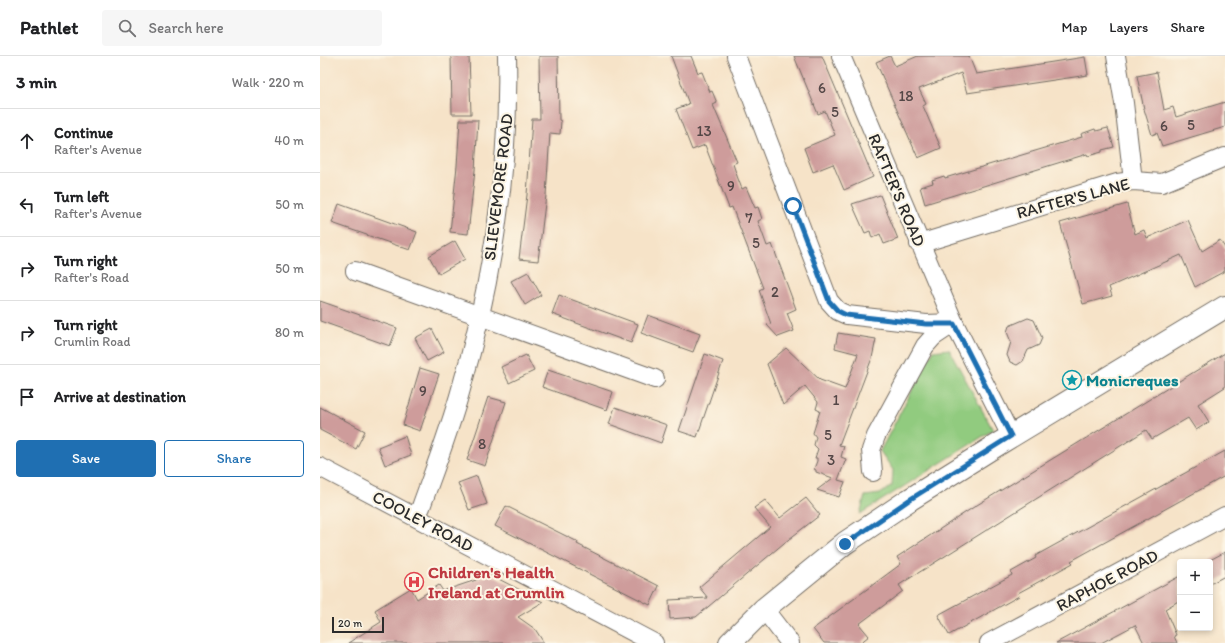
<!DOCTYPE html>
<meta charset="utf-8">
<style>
body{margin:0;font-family:Itim,sans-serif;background:#f6f6f6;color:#202124}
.controls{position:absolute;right:12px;bottom:12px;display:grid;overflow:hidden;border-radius:4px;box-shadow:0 2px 6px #0003}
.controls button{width:36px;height:36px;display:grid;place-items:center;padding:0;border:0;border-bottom:1px solid #e0e0e0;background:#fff;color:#202124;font:20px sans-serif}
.scale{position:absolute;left:12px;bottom:10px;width:52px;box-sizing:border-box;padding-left:4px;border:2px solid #2b2b2b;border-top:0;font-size:11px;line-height:14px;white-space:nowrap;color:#2b2b2b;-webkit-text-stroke:3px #fcf5e5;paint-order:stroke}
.stop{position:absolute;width:12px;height:12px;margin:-9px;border:3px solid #1f6fb2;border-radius:50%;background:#fff}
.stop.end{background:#1f6fb2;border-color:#fff;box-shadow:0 1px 4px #0008}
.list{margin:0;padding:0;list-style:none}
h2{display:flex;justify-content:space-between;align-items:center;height:52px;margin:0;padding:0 16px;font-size:17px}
h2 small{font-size:13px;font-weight:400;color:#757577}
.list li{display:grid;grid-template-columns:26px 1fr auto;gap:12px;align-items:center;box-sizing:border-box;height:64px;padding:0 16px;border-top:1px solid #e0e0e0}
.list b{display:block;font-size:15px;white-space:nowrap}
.list p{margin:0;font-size:13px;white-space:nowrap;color:#757577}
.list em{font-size:13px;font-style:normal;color:#757577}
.actions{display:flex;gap:8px;padding:12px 16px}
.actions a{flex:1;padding:9px 0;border:1px solid #1f6fb2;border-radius:4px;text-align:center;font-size:14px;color:#1f6fb2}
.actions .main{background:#1f6fb2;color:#fff}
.icon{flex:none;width:22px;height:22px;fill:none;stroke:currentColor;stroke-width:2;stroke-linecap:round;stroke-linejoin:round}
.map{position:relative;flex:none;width:905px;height:587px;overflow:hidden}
header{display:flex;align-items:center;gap:24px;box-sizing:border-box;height:56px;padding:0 20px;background:#fff;border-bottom:1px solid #e0e0e0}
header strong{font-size:19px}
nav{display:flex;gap:22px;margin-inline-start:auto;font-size:14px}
.search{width:280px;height:36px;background:#f6f6f6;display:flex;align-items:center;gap:10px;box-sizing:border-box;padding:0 14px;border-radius:4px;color:#757577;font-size:15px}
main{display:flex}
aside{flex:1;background:#fff}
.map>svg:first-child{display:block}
.green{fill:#91cb7f;stroke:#5e7b55}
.building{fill:#ce9c9b}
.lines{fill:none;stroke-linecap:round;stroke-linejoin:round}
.street-casing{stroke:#726b62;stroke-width:20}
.secondary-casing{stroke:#726b62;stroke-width:24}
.street{stroke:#fff;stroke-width:18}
.secondary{stroke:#fff;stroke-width:22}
.route{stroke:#1f6fb2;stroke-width:5}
.labels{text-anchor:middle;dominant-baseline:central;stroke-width:4;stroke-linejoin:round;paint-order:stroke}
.number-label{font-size:15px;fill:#544747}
.street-label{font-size:17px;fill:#2b2b2b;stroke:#fcf5e5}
.culture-label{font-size:17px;font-weight:bold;fill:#0d838f;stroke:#fcf5e5;text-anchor:start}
.health-label{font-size:17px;font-weight:bold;fill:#be3a42;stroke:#fcf5e5;text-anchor:start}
</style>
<header>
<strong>Pathlet</strong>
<div class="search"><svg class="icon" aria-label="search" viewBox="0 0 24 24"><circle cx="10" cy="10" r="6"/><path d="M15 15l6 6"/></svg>Search here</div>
<nav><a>Map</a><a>Layers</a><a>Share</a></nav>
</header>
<main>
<aside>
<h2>3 min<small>Walk · 220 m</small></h2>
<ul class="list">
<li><svg class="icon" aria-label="ahead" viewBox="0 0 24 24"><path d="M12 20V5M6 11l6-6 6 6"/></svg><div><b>Continue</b><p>Rafter's Avenue</p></div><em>40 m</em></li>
<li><svg class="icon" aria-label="left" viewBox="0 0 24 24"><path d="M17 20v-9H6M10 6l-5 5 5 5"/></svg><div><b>Turn left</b><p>Rafter's Avenue</p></div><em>50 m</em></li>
<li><svg class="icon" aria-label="right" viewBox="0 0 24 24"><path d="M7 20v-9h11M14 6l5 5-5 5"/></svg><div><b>Turn right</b><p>Rafter's Road</p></div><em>50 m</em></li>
<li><svg class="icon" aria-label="right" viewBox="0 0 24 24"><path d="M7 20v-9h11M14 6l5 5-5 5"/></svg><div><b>Turn right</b><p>Crumlin Road</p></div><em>80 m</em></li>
<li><svg class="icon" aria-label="arrive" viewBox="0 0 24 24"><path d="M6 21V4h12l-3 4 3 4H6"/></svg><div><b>Arrive at destination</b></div></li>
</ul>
<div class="actions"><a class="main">Save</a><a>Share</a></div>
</aside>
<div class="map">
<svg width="905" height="587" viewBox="0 0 905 587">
<rect width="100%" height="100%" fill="#fcf5e5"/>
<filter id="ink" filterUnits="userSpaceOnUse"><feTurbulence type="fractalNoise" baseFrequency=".025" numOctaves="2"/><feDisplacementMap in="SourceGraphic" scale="8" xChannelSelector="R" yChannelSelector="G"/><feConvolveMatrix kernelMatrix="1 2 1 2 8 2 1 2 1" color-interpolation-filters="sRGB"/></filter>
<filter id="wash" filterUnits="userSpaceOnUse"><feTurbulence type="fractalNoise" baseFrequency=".012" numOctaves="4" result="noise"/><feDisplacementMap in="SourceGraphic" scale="16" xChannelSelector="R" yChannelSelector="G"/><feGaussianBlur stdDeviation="0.9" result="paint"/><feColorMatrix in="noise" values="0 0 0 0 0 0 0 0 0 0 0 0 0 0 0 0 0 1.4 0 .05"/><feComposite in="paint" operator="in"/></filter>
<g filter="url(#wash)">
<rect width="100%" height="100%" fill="#f6e3c8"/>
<path class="green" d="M 629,293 L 673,374 L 540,458 L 545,440 L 560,438 L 572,430 L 573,414 L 560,395 L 613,295 Z"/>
<g id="blocks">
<g class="building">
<path d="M 131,0 L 149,0 L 151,58 L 132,58 Z"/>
<path d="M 219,0 L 238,0 L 239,64 L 241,65 L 240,78 L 230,77 L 226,139 L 218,205 L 199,203 L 207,139 L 212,63 L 220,63 Z"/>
<path d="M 351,0 L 371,0 L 378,17 L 382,16 L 390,36 L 392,35 L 397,47 L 393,49 L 417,106 L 413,108 L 417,120 L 422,133 L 426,131 L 435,152 L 438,151 L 442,163 L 438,165 L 447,190 L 452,188 L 476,253 L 467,257 L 474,275 L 458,281 L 447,269 L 451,268 L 439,234 L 443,232 L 412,151 L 409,152 L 385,89 L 372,94 L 356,53 L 369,48 Z"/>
<path d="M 474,0 L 502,0 L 553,121 L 524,134 L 513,108 L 493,116 L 484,92 L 515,79 L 505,55 L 498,58 Z"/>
<path d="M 570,0 L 575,10 L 598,0 L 649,0 L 656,18 L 765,1 L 768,19 L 647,37 L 641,17 L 599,33 L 606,48 L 603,50 L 621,92 L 598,102 L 556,6 Z"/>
<path d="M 837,16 L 844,54 L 853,51 L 856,61 L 905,46 L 905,71 L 842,90 L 837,77 L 832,79 L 824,53 L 817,20 Z"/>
<path d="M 140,64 L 158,64 L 155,114 L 148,178 L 130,176 L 137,110 Z"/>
<path d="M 788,72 L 794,91 L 782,94 L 782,96 L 768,100 L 767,98 L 605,148 L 600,131 L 613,127 L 612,124 L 624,120 L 625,122 L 762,81 L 761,78 L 775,73 L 776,75 Z"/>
<path d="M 560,139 L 578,183 L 564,188 L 560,178 L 552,182 L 550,175 L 545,177 L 532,148 Z"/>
<path d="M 19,148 L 97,176 L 90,194 L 12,167 Z"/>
<path d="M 807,148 L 815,178 L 824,174 L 827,182 L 868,164 L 882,195 L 900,184 L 905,192 L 905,215 L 875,231 L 861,199 L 789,231 L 792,240 L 763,248 L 740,167 Z"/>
<path d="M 135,185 L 145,203 L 119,218 L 109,200 Z"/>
<path d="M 208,216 L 221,239 L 205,249 L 191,225 Z"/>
<path d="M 239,239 L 318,268 L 311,287 L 232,258 Z"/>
<path d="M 0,245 L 77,272 L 70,290 L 0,265 Z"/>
<path d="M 328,259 L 380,278 L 373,296 L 321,277 Z"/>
<path d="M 708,262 L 714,264 L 722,282 L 719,289 L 708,294 L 703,305 L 697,309 L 690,306 L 687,299 L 691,286 L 687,276 L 689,270 Z"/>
<path d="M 112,273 L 124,296 L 107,305 L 95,282 Z"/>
<path d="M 518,277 L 556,283 L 552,302 L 519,389 L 524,390 L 521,401 L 526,403 L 518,424 L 525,426 L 519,441 L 497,434 L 513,422 L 496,416 L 496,414 L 494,413 L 497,405 L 497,402 L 495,402 L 498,393 L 494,389 L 496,381 L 493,377 L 500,355 L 496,353 L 498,346 L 485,330 L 463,349 L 447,308 L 466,292 L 500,324 L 525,333 L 538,298 L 515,292 Z"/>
<path d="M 905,297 L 905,331 L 878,348 L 889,366 L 876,374 L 868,362 L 832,383 L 826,374 L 657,480 L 579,529 L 583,535 L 539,568 L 549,580 L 540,587 L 504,587 L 493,573 L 581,508 L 577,501 L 657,449 Z"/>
<path d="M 385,298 L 403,305 L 377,381 L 359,375 Z"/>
<path d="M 206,299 L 214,315 L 189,327 L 181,311 Z"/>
<path d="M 100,312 L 119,318 L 100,375 L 83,369 Z"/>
<path d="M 228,314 L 293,336 L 287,354 L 222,331 Z"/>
<path d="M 168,341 L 186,346 L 165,410 L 147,404 Z"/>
<path d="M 0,351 L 45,375 L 36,393 L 0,374 Z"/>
<path d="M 295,351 L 347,369 L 341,387 L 289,368 Z"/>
<path d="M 85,380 L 91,399 L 65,409 L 58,391 Z"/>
<path d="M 905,395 L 905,420 L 751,505 L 753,507 L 698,537 L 699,540 L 629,579 L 618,559 L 692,519 L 691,516 L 716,502 L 715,500 Z"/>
<path d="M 157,420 L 167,448 L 149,454 L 138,427 Z"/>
<path d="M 486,442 L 500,459 L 464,487 L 376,561 L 350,563 L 349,544 L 388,542 L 379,531 L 450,471 L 434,452 L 445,444 L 460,462 Z"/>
<path d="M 186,450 L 258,486 L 257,488 L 339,530 L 330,549 L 175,470 Z"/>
<path d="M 905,496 L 905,520 L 890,528 L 890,504 Z"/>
<path d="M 171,519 L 223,546 L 198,561 L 215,573 L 224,587 L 28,587 L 61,566 L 55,554 L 91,532 L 97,543 L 119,529 L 123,535 Z"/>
<path d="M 860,520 L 860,544 L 845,553 L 856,579 L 854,580 L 857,587 L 824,587 L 815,569 L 781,587 L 736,587 Z"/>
</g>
</g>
</g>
<g filter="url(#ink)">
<use href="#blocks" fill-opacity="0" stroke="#726b62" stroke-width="1"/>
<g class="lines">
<defs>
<g id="street">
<path d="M 416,0 L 509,245 L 518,255 L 527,259 L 606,268 L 634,267"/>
<path d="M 521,0 L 634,267 L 691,380"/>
<path d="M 796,0 L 804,47 L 813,125"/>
<path d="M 599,188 L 797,127 L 813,125 L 842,127 L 905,101"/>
<path d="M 35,215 L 335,323"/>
<path d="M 0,411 L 334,587"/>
<path d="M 553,416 L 551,394 L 556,380 L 605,290 L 613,281 L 634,267"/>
<path d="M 96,461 L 101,451 C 115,412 130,373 141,333 C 172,227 190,110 187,0"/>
<path d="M 444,553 L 470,587"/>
<path d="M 669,587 L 905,460"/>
</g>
<path id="secondary" d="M 410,587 L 444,553 L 525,487 L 589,444 L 680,387 L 905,251"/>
</defs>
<use href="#street" class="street-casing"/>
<use href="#secondary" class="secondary-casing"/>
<use href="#street" class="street"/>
<use href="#secondary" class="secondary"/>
</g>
</g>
<g class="lines" filter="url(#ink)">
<path class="route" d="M 473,150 L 509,245 L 518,255 L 526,259 L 606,268 L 634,268 L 691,380 L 589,444 L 525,488"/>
</g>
<defs>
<symbol id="sight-ring" viewBox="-11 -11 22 22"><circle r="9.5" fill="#fcf5e5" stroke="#0f9aa8" stroke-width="1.5"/><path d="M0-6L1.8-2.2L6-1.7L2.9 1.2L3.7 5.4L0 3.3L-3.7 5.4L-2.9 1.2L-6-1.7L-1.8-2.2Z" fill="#0f9aa8"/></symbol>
<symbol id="hospital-ring" viewBox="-11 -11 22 22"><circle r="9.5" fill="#fcf5e5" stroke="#e0444e" stroke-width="1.5"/><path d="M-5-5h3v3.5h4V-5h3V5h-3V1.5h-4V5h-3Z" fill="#e0444e"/></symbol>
</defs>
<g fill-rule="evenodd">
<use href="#sight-ring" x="741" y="313" width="22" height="22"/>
<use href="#hospital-ring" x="83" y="515" width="22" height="22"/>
</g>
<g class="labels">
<g class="number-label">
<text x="502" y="32">6</text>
<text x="586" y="40">18</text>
<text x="515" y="56">5</text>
<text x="871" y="69">5</text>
<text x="844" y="70">6</text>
<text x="384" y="75">13</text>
<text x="411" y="130">9</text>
<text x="429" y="162">7</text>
<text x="436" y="187">5</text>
<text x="455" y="236">2</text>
<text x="103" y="335">9</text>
<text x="516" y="344">1</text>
<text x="508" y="379">5</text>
<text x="162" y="388">8</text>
<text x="511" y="404">3</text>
</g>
<g class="street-label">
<text transform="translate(178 131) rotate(-83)">SLIEVEMORE ROAD</text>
<text transform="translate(577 134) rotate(67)">RAFTER'S ROAD</text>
<text transform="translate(753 142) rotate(-15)">RAFTER'S LANE</text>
<text transform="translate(103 465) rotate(28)">COOLEY ROAD</text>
<text transform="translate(787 524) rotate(-28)">RAPHOE ROAD</text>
</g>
<g class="culture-label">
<text x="766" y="324">Monicreques</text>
</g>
<g class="health-label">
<text x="108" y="516">Children's Health<tspan x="108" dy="20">Ireland at Crumlin</tspan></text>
</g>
</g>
</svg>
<div class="controls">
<button>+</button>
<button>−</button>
</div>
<div class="scale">20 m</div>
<div class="stop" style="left:473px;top:150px"></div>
<div class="stop end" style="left:525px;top:488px"></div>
</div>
</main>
